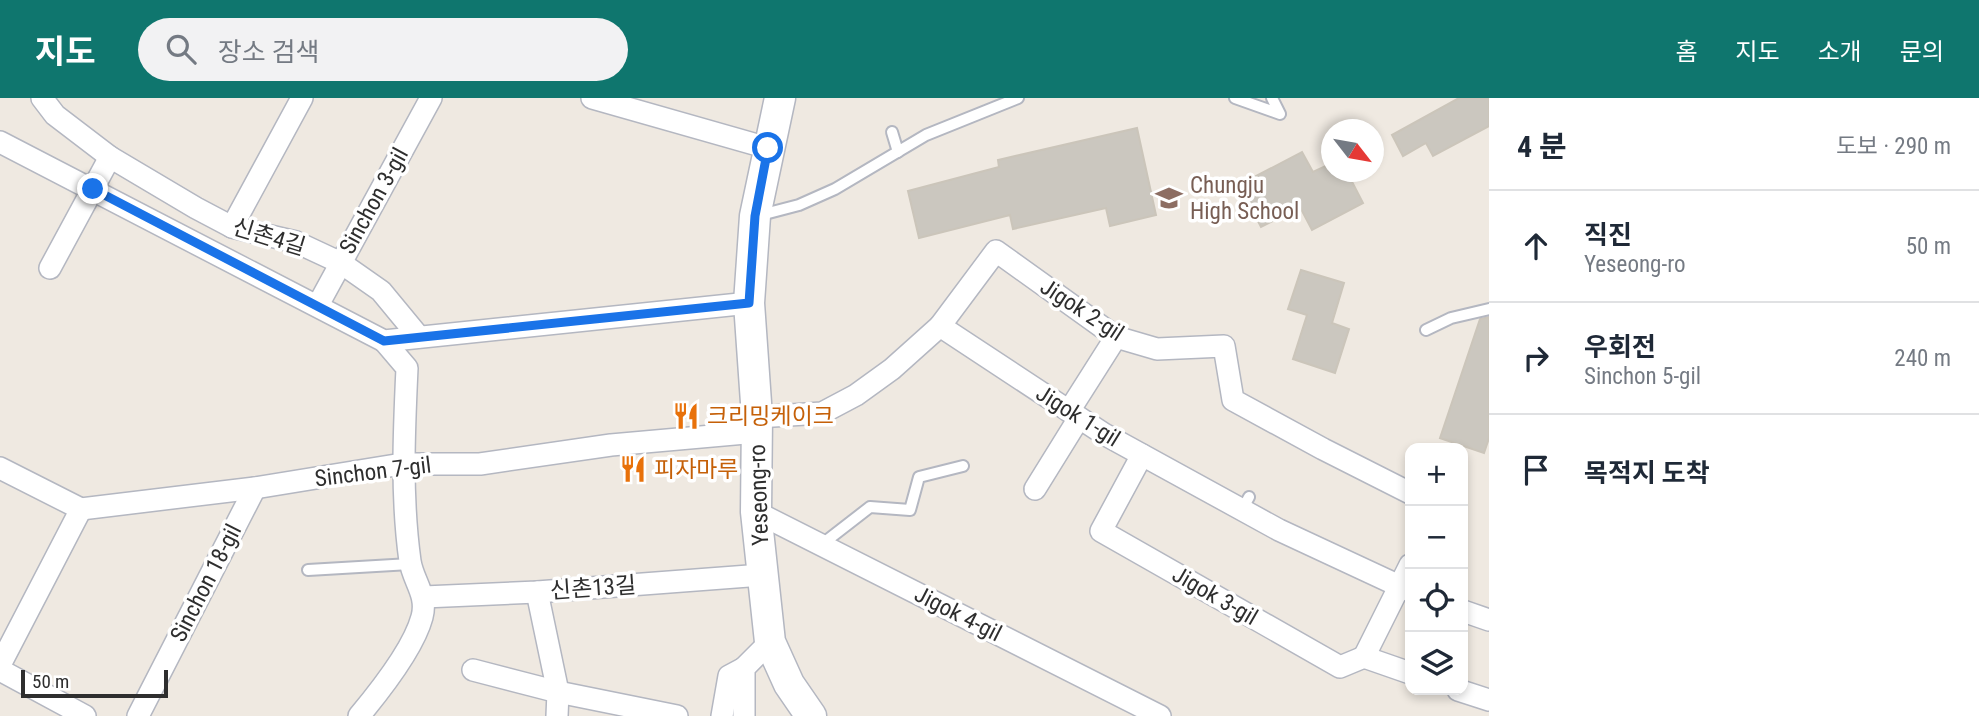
<!DOCTYPE html>
<html lang="ko">
<meta charset="utf-8">
<style>
body{margin:0;font-family:"Roboto Condensed","Noto Sans KR",sans-serif;background:#f2f2f3;color:#1f2937}
.controls{position:absolute;right:21px;bottom:21px;display:grid;overflow:hidden;border-radius:14px;box-shadow:0 4px 10px #0003}
.controls button{width:63px;height:63px;display:grid;place-items:center;padding:0;border:0;border-bottom:2px solid #e0e1e3;background:#fff;color:#1f2937;font:35px sans-serif}
.compass{position:absolute;left:1321px;top:21px;width:63px;height:63px;border-radius:50%;background:#fff;box-shadow:0 4px 10px #0003;rotate:121deg}
.scale{position:absolute;left:21px;bottom:18px;width:147px;box-sizing:border-box;padding-left:7px;border:4px solid #2e2e2e;border-top:0;font-size:19px;line-height:24px;white-space:nowrap;color:#2e2e2e;-webkit-text-stroke:5px #fff;paint-order:stroke}
.stop{position:absolute;width:21px;height:21px;margin:-16px;border:5px solid #1a73e8;border-radius:50%;background:#fff}
.stop.end{background:#1a73e8;border-color:#fff;box-shadow:0 2px 7px #0008}
.list{margin:0;padding:0;list-style:none}
h2{display:flex;justify-content:space-between;align-items:center;height:91px;margin:0;padding:0 28px;font-size:30px}
h2 small{font-size:23px;font-weight:400;color:#747a83}
.list li{display:grid;grid-template-columns:46px 1fr auto;gap:21px;align-items:center;box-sizing:border-box;height:112px;padding:0 28px;border-top:2px solid #e0e1e3}
.list b{display:block;font-size:26px;white-space:nowrap}
.list p{margin:0;font-size:23px;white-space:nowrap;color:#747a83}
.list em{font-size:23px;font-style:normal;color:#747a83}
.icon{flex:none;width:38px;height:38px;fill:none;stroke:currentColor;stroke-width:2;stroke-linecap:round;stroke-linejoin:round}
.map{position:relative;flex:none;width:1489px;height:618px;overflow:hidden}
header{display:flex;align-items:center;gap:42px;box-sizing:border-box;height:98px;padding:0 35px;background:#0f766e;color:#fff}
header strong{font-size:33px}
nav{display:flex;gap:38px;margin-inline-start:auto;font-size:24px}
.search{width:490px;height:63px;background:#f2f2f3;display:flex;align-items:center;gap:18px;box-sizing:border-box;padding:0 24px;border-radius:38px;color:#747a83;font-size:26px}
main{display:flex}
aside{flex:1;background:#fff}
.map>svg:first-child{display:block}
.building{fill:#cbc7bf;stroke:#cbc5ba;stroke-width:2}
.lines{fill:none;stroke-linecap:round;stroke-linejoin:round}
.service-casing{stroke:#b4b7c1;stroke-width:14}
.minor-casing{stroke:#b4b7c1;stroke-width:24}
.secondary-casing{stroke:#b4b7c1;stroke-width:33}
.service{stroke:#fff;stroke-width:10}
.minor{stroke:#fff;stroke-width:21}
.secondary{stroke:#fff;stroke-width:30}
.route{stroke:#1a73e8;stroke-width:9}
.labels{text-anchor:middle;dominant-baseline:central;stroke-width:7;stroke-linejoin:round;paint-order:stroke}
.education-label{font-size:23px;fill:#785e54;stroke:#fff;text-anchor:start}
.street-label{font-size:23px;fill:#2e2e2e;stroke:#fff}
.food-label{font-size:23px;fill:#c56008;stroke:#fff;text-anchor:start}
</style>
<header>
<strong>지도</strong>
<div class="search"><svg class="icon" aria-label="search" viewBox="0 0 24 24"><circle cx="10" cy="10" r="6"/><path d="M15 15l6 6"/></svg>장소 검색</div>
<nav><a>홈</a><a>지도</a><a>소개</a><a>문의</a></nav>
</header>
<main>
<div class="map">
<svg width="1489" height="618" viewBox="0 0 1489 618">
<rect width="100%" height="100%" fill="#efe9e1"/>
<g class="building">
<path d="M 1459,0 L 1489,0 L 1489,28 L 1433,58 L 1426,45 L 1403,58 L 1392,37 Z"/>
<path d="M 1137,30 L 1156,117 L 1110,128 L 1106,110 L 1013,131 L 1010,117 L 919,140 L 908,93 L 999,69 L 998,62 Z"/>
<path d="M 1302,54 L 1313,74 L 1332,65 L 1332,74 L 1347,74 L 1363,105 L 1312,132 L 1300,109 L 1261,129 L 1239,87 Z"/>
<path d="M 1301,172 L 1344,185 L 1332,225 L 1349,231 L 1335,275 L 1293,261 L 1307,217 L 1288,211 Z"/>
<path d="M 1489,219 L 1489,340 L 1484,355 L 1440,340 L 1480,221 Z"/>
</g>
<g class="lines">
<defs>
<g id="service">
<path d="M 1235,0 L 1280,16 L 1272,0"/>
<path d="M 892,34 L 898,54"/>
<path d="M 757,118 L 799,107 L 835,91 L 926,37 L 1018,0"/>
<path d="M 1426,232 L 1451,220 L 1489,211"/>
<path d="M 1242,412 L 1249,399"/>
<path d="M 821,447 L 870,409 L 910,412 L 919,379 L 963,368"/>
<path d="M 308,472 L 410,466"/>
</g>
<g id="minor">
<path d="M 42,0 L 55,17 L 110,59 L 196,110 L 232,129 L 296,144 L 341,165 L 381,193 L 419,239"/>
<path d="M 592,0 L 768,50"/>
<path d="M 0,44 L 384,243 L 749,205"/>
<path d="M 232,129 L 302,0"/>
<path d="M 50,170 L 110,59"/>
<path d="M 318,207 L 431,0"/>
<path d="M 940,228 L 996,153 L 1116,239 L 1157,251 L 1224,248 L 1233,302 L 1323,351 L 1410,395"/>
<path d="M 1069,313 L 1116,239"/>
<path d="M 757,319 L 822,315 L 856,297 L 892,271 L 940,228 L 1104,336 L 1279,432 L 1410,493"/>
<path d="M 1142,357 L 1101,433 L 1340,569 L 1364,559 L 1410,575"/>
<path d="M 0,370 L 81,411 L 255,390 L 402,366 L 480,366 L 611,347 L 757,334"/>
<path d="M 1035,391 L 1079,320"/>
<path d="M 756,414 L 1160,618"/>
<path d="M 537,494 L 558,594 L 557,618"/>
<path d="M 424,499 L 537,494 L 762,477"/>
<path d="M 1463,513 L 1489,522"/>
<path d="M 1364,559 L 1410,467"/>
<path d="M 0,567 L 81,411"/>
<path d="M 0,572 L 85,618"/>
<path d="M 473,572 L 558,594 L 677,618"/>
<path d="M 1458,592 L 1489,602"/>
<path d="M 138,618 L 255,390"/>
<path d="M 359,618 C 379,594 414,549 422,519 C 428,497 413,483 410,463 C 401,398 404,334 407,270 L 384,243"/>
<path d="M 722,618 L 729,578 L 744,570"/>
<path d="M 744,618 L 744,570 L 770,544"/>
</g>
<path id="secondary" d="M 780,0 L 755,118 L 749,205 L 757,319 L 756,414 L 770,544 L 789,586 L 811,618"/>
</defs>
<use href="#service" class="service-casing"/>
<use href="#minor" class="minor-casing"/>
<use href="#secondary" class="secondary-casing"/>
<use href="#service" class="service"/>
<use href="#minor" class="minor"/>
<use href="#secondary" class="secondary"/>
</g>
<g class="lines">
<path class="route" d="M 93,91 L 384,243 L 749,205 L 755,118 L 768,50"/>
</g>
<defs>
<symbol id="school-bare" viewBox="-9 -9 18 18"><path d="M0-5L7-2L0 1L-7-2ZM-4 1L0 2.5L4 1V4Q0 6-4 4Z" fill="#8d6e63" stroke="#fff" stroke-width="2.5" paint-order="stroke"/></symbol>
<symbol id="restaurant-bare" viewBox="-9 -9 18 18"><path d="M-5-6h1v4h1v-4h1v4h1v-4h1v5L-1.5 .5V6h-2V.5L-5-1ZM5-6V6H3V1.5H1.5Q1.5-4 5-6Z" fill="#e8710a" stroke="#fff" stroke-width="2.5" paint-order="stroke"/></symbol>
</defs>
<g fill-rule="evenodd">
<use href="#school-bare" x="1150" y="81" width="38" height="38"/>
<use href="#restaurant-bare" x="667" y="299" width="38" height="38"/>
<use href="#restaurant-bare" x="614" y="352" width="38" height="38"/>
</g>
<g class="labels">
<g class="education-label">
<text x="1190" y="87">Chungju<tspan x="1190" dy="26">High School</tspan></text>
</g>
<g class="street-label">
<text transform="translate(374 103) rotate(-61)">Sinchon 3-gil</text>
<text transform="translate(269 139) rotate(17)">신촌4길</text>
<text transform="translate(1082 212) rotate(33)">Jigok 2-gil</text>
<text transform="translate(1078 318) rotate(32)">Jigok 1-gil</text>
<text transform="translate(373 374) rotate(-7)">Sinchon 7-gil</text>
<text transform="translate(759 397) rotate(-92)">Yeseong-ro</text>
<text transform="translate(206 485) rotate(-63)">Sinchon 18-gil</text>
<text transform="translate(593 490) rotate(-4)">신촌13길</text>
<text transform="translate(1215 498) rotate(30)">Jigok 3-gil</text>
<text transform="translate(958 516) rotate(27)">Jigok 4-gil</text>
</g>
<g class="food-label">
<text x="707" y="318">크리밍케이크</text>
<text x="654" y="371">피자마루</text>
</g>
</g>
</svg>
<div class="controls">
<button>+</button>
<button>−</button>
<button><svg class="icon" aria-label="locate" viewBox="0 0 24 24"><circle cx="12" cy="12" r="6"/><path d="M12 2v4M12 18v4M2 12h4M18 12h4"/></svg></button>
<button><svg class="icon" aria-label="layers" viewBox="0 0 24 24"><path d="M12 4l9 5-9 5-9-5zM3 14l9 5 9-5"/></svg></button>
</div>
<svg class="compass" viewBox="-18 -18 36 36"><path d="M0-13l5 13h-10z" fill="#e53935"/><path d="M0 13l5-13h-10z" fill="#747a83"/></svg>
<div class="scale">50 m</div>
<div class="stop" style="left:768px;top:50px"></div>
<div class="stop end" style="left:93px;top:91px"></div>
</div>
<aside>
<h2>4 분<small>도보 · 290 m</small></h2>
<ul class="list">
<li><svg class="icon" aria-label="ahead" viewBox="0 0 24 24"><path d="M12 20V5M6 11l6-6 6 6"/></svg><div><b>직진</b><p>Yeseong-ro</p></div><em>50 m</em></li>
<li><svg class="icon" aria-label="right" viewBox="0 0 24 24"><path d="M7 20v-9h11M14 6l5 5-5 5"/></svg><div><b>우회전</b><p>Sinchon 5-gil</p></div><em>240 m</em></li>
<li><svg class="icon" aria-label="arrive" viewBox="0 0 24 24"><path d="M6 21V4h12l-3 4 3 4H6"/></svg><div><b>목적지 도착</b></div></li>
</ul>
</aside>
</main>
